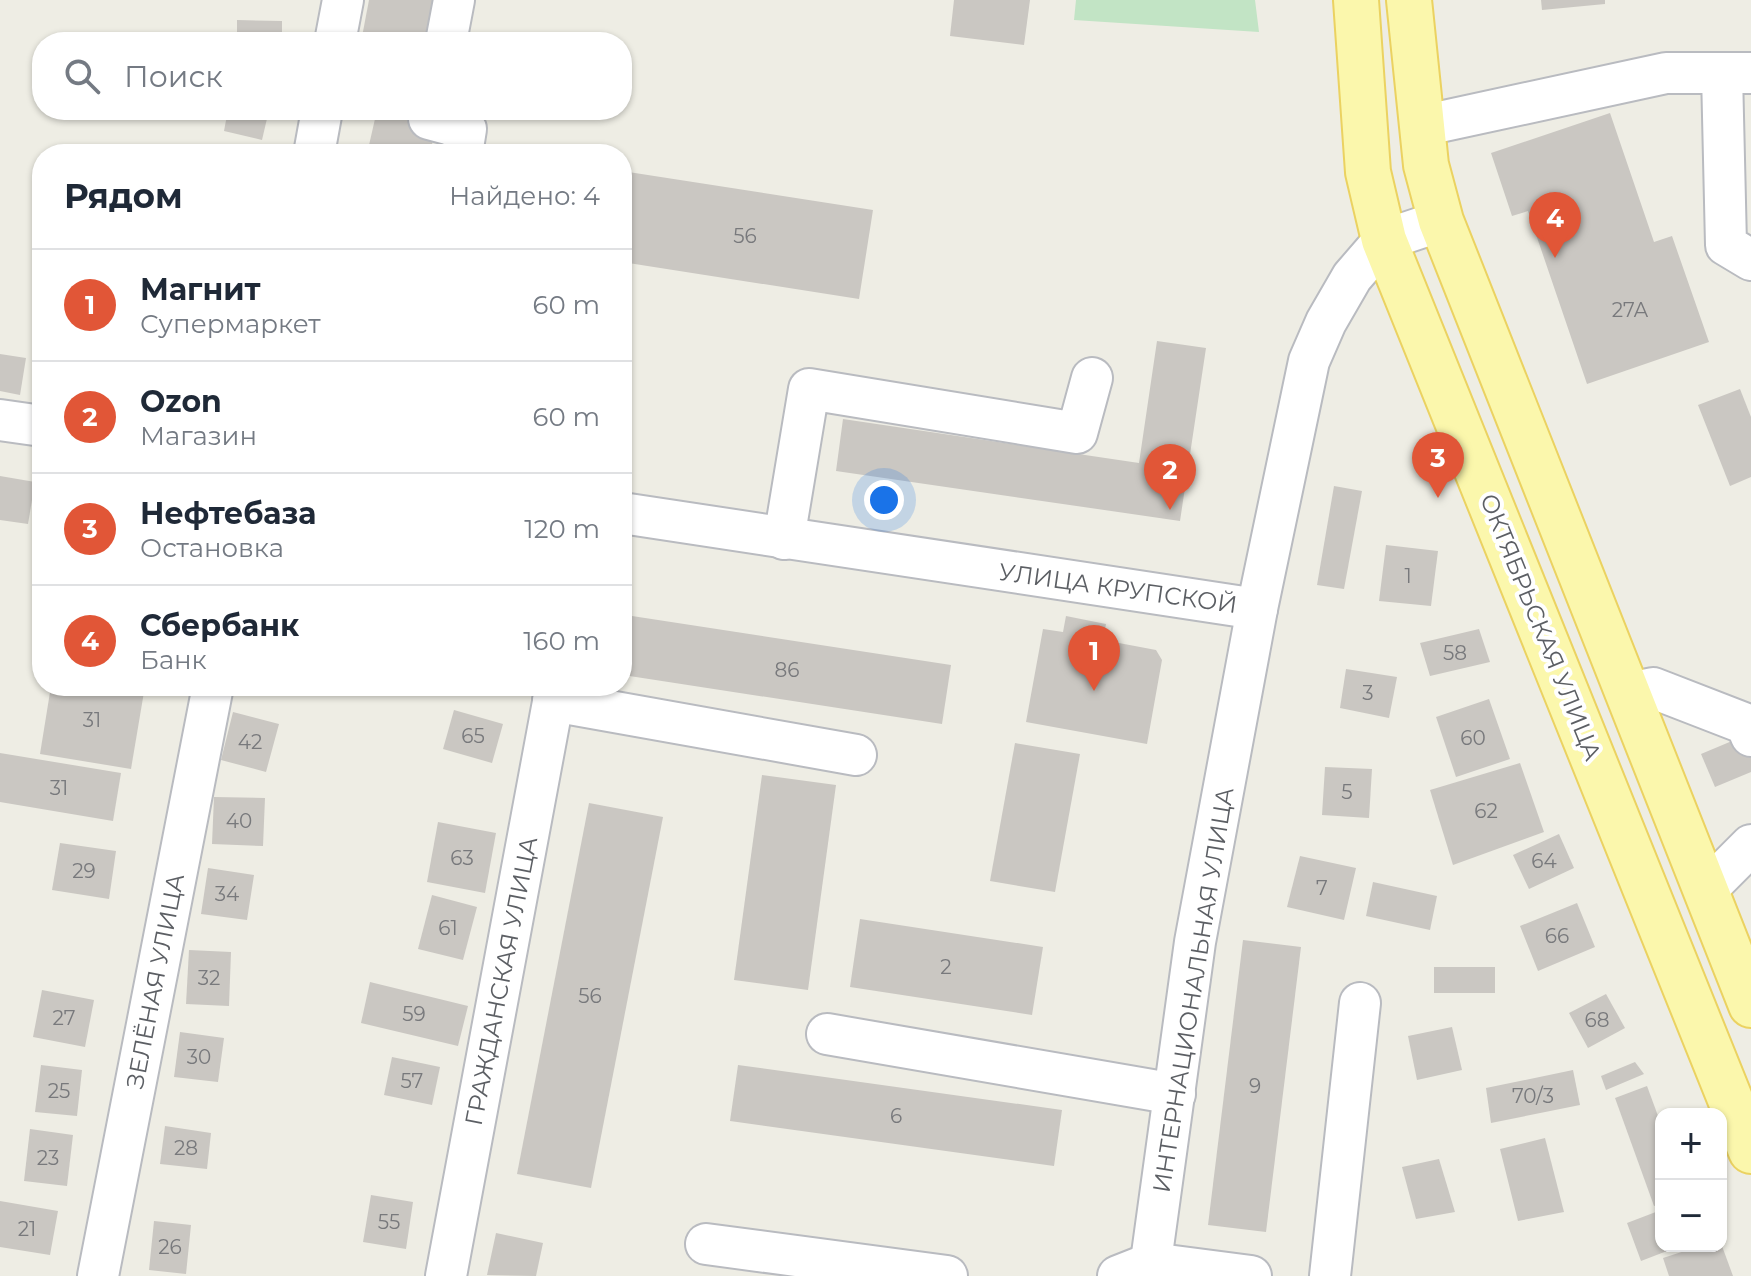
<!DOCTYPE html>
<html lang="ru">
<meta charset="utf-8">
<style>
body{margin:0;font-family:Montserrat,sans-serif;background:#f2f2f3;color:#1f2937}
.controls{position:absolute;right:24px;bottom:24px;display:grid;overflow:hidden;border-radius:16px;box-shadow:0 2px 6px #0004}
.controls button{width:72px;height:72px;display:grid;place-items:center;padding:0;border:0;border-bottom:2px solid #e0e1e3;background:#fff;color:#1f2937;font:40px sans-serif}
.you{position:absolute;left:884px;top:500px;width:28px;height:28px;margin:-20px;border:6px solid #fff;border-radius:50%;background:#1a73e8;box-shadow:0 0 0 12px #1a73e833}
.badge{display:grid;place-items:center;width:52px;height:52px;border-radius:50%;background:#e15637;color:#fff;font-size:26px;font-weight:700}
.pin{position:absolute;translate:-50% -66px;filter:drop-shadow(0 2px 4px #0008)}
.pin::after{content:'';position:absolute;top:42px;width:28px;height:24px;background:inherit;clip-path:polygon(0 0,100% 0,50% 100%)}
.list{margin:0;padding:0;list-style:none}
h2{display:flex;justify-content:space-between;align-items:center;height:104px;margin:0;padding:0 32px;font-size:34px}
h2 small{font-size:26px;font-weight:400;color:#747a83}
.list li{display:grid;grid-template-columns:52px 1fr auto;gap:24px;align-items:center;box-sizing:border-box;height:112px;padding:0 32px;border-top:2px solid #e0e1e3}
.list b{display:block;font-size:30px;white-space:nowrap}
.list p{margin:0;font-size:26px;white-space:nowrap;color:#747a83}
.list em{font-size:26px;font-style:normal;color:#747a83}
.icon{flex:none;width:44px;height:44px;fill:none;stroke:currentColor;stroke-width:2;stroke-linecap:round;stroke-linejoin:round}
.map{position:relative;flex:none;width:1751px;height:1276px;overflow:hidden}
.search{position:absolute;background:#fff;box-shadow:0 2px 6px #0004;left:32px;top:32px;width:600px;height:88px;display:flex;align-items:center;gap:20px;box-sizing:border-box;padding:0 28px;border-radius:32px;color:#747a83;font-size:30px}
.panel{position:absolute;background:#fff;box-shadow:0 2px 6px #0004;left:32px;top:144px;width:600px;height:552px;border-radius:32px}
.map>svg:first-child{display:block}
.green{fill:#c2e4c5}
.building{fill:#cac7c2}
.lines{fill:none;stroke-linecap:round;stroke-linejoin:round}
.minor-casing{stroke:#b9bbc0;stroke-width:44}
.major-casing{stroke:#ebd261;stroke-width:48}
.minor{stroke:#fff;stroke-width:40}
.major{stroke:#fbf7ac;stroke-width:44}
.labels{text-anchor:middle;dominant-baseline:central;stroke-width:8;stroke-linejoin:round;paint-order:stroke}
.number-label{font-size:20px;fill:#78797c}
.street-label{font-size:24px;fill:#5c5f64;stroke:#fff}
</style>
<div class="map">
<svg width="1751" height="1276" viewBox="0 0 1751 1276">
<rect width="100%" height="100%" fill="#eeede4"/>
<path class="green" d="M 1076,0 L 1255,0 L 1259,32 L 1074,20 Z"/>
<g class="building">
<path d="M 369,0 L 433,0 L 424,42 L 361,42 Z"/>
<path d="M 954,0 L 1030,0 L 1024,45 L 950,36 Z"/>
<path d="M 1541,0 L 1605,0 L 1605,4 L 1542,10 Z"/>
<path d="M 237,20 L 282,21 L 282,42 L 237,42 Z"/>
<path d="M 228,110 L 269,110 L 262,140 L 224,131 Z"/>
<path d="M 377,110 L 410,110 L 409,119 L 436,125 L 430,154 L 367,154 Z"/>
<path d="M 1610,113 L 1654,242 L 1672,236 L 1709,342 L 1587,384 L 1528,211 L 1512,216 L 1491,153 Z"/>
<path d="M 97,146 L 161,152 L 161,154 L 97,154 Z"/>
<path d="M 622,171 L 873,210 L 859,299 L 622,262 Z"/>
<path d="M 1157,341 L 1206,348 L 1180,521 L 836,471 L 843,419 L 1139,463 Z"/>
<path d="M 0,354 L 26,358 L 20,395 L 0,391 Z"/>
<path d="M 1740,389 L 1751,417 L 1751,477 L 1730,486 L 1698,405 Z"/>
<path d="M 0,476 L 35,482 L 28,524 L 0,520 Z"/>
<path d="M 1334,486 L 1362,491 L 1344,589 L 1317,585 Z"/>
<path d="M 1386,545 L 1438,551 L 1431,606 L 1379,601 Z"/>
<path d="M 632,616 L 951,665 L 942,724 L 623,675 Z"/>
<path d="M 1066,616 L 1106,624 L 1103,640 L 1156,650 L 1162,660 L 1147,744 L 1026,722 L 1043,629 L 1063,632 Z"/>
<path d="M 1479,629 L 1490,662 L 1430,676 L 1420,643 Z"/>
<path d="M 1346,669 L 1397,677 L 1389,718 L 1340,708 Z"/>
<path d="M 51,686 L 145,686 L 131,769 L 40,754 Z"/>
<path d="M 1489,699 L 1510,759 L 1456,777 L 1436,717 Z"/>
<path d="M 454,710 L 503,724 L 492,763 L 443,749 Z"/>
<path d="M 233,712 L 279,724 L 266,772 L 221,760 Z"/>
<path d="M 1751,733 L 1751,772 L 1715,787 L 1701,754 Z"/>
<path d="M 1015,743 L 1080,754 L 1055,892 L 990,881 Z"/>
<path d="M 0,753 L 121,773 L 113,821 L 0,802 Z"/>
<path d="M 1520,763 L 1544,832 L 1453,865 L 1430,790 Z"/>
<path d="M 1325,767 L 1372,769 L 1369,818 L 1322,815 Z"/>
<path d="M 762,775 L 836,785 L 808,990 L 734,980 Z"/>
<path d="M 214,797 L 265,798 L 263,846 L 212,844 Z"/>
<path d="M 589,803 L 663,817 L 591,1188 L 517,1174 Z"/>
<path d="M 438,822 L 496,833 L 485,893 L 427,882 Z"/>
<path d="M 1559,834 L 1574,868 L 1529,889 L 1513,855 Z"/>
<path d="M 60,843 L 116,851 L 109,899 L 52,890 Z"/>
<path d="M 1300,856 L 1356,868 L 1344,920 L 1287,907 Z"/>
<path d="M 208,868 L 254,875 L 247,920 L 201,914 Z"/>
<path d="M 1373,882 L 1437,896 L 1430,930 L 1366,916 Z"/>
<path d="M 432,895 L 477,907 L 463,960 L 418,949 Z"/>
<path d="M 1577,903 L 1595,947 L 1538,971 L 1520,926 Z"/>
<path d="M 860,919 L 1043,947 L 1032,1015 L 850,987 Z"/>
<path d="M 1243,940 L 1301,947 L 1266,1232 L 1208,1225 Z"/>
<path d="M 189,950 L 231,952 L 229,1006 L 186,1004 Z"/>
<rect x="1434" y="967" width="61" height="26"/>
<path d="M 370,982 L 468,1006 L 458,1046 L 361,1023 Z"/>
<path d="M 42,990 L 94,1000 L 85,1047 L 33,1037 Z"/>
<path d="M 1606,994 L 1625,1028 L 1588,1048 L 1569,1013 Z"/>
<path d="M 1452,1027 L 1462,1070 L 1417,1080 L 1408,1036 Z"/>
<path d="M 180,1032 L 224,1038 L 218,1082 L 174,1077 Z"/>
<path d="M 392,1057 L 440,1067 L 432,1105 L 384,1095 Z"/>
<path d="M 1635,1062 L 1644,1074 L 1606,1090 L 1601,1076 Z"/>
<path d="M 41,1065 L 82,1070 L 77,1116 L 35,1112 Z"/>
<path d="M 738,1065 L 1062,1110 L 1054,1166 L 730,1121 Z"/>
<path d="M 1573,1070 L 1580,1105 L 1491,1123 L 1486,1088 Z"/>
<path d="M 1647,1086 L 1661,1124 L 1661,1204 L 1654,1206 L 1615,1098 Z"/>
<path d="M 165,1126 L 211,1133 L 207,1169 L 160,1164 Z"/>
<path d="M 30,1129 L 73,1135 L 67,1186 L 24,1181 Z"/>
<path d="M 1545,1138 L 1564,1212 L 1518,1221 L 1500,1149 Z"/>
<path d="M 1439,1159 L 1455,1212 L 1416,1219 L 1402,1167 Z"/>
<path d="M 371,1195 L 413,1202 L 406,1249 L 363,1242 Z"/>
<path d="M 0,1201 L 58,1211 L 50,1255 L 0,1247 Z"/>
<path d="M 1661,1210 L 1661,1246 L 1680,1246 L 1641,1261 L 1627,1223 Z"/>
<path d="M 154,1221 L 191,1225 L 186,1274 L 149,1270 Z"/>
<path d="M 496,1233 L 543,1243 L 536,1276 L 487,1275 Z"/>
<path d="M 1700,1246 L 1722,1246 L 1733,1276 L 1669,1276 L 1663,1258 Z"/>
</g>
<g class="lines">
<defs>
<g id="minor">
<path d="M 335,42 L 343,0"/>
<path d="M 446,42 L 454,0"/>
<path d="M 1722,73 L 1726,245 L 1751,260"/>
<path d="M 431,110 L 429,119 L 466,129 L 462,154"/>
<path d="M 1421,126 L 1666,73 L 1751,73"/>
<path d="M 314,154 L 322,110"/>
<path d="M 0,420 L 42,426"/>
<path d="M 622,513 L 1257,609 L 1309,361 L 1326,322 L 1352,277 L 1384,240 L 1441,221"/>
<path d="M 784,539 L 809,389 L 1077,433 L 1092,378"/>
<path d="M 1628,693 L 1653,688 L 1746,724 L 1751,736"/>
<path d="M 553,701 L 856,755"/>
<path d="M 1706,890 L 1751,845"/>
<path d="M 827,1034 L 1175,1094"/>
<path d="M 706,1244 L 947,1276"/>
<path d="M 98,1276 L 213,686"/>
<path d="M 446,1276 L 556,686"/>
<path d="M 1118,1276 L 1151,1263 L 1251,1276"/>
<path d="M 1149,1276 L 1195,942 L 1257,609"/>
<path d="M 1330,1276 L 1360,1003"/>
</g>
<g id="major">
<path d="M 1356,0 L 1368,172 L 1384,240 L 1751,1151"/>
<path d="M 1409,0 L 1426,165 L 1441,221 L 1751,1005"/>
</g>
</defs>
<use href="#minor" class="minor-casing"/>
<use href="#major" class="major-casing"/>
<use href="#minor" class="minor"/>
<use href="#major" class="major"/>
</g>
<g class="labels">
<g class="number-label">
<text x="745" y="236">56</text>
<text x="1630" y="310">27А</text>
<text x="1408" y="576">1</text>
<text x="1455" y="653">58</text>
<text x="787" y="670">86</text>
<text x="1368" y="693">3</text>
<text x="92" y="720">31</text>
<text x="473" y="736">65</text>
<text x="1473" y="738">60</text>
<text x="250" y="742">42</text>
<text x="59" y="788">31</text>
<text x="1347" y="792">5</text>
<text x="1486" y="811">62</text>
<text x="239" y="821">40</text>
<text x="462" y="858">63</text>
<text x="1544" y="861">64</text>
<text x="84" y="871">29</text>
<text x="1322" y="888">7</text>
<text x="227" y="894">34</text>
<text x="448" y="928">61</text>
<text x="1557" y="936">66</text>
<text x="946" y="967">2</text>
<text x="209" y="978">32</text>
<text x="590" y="996">56</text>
<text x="414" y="1014">59</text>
<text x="64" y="1018">27</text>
<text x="1597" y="1020">68</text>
<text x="199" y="1057">30</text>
<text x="412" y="1081">57</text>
<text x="1255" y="1086">9</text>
<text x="59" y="1091">25</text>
<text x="1533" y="1096">70/3</text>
<text x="896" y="1116">6</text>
<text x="186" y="1148">28</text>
<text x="48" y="1158">23</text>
<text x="389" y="1222">55</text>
<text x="27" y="1229">21</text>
<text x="170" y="1247">26</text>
</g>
<g class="street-label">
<text transform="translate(1118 588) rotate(8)">УЛИЦА КРУПСКОЙ</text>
<text transform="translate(1541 627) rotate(68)">ОКТЯБРЬСКАЯ УЛИЦА</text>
<text transform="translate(155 981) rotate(-79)">ЗЕЛЁНАЯ УЛИЦА</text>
<text transform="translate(501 981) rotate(-79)">ГРАЖДАНСКАЯ УЛИЦА</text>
<text transform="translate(1193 990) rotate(-81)">ИНТЕРНАЦИОНАЛЬНАЯ УЛИЦА</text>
</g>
</g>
</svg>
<div class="controls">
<button>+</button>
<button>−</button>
</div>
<div class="you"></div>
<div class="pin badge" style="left:1094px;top:691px">1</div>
<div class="pin badge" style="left:1170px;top:510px">2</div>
<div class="pin badge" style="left:1438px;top:498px">3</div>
<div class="pin badge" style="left:1555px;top:258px">4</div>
<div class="search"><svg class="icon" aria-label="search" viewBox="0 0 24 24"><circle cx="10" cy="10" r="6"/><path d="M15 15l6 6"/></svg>Поиск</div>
<section class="panel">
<h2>Рядом<small>Найдено: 4</small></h2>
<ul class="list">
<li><span class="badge">1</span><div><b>Магнит</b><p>Супермаркет</p></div><em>60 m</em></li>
<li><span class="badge">2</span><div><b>Ozon</b><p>Магазин</p></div><em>60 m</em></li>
<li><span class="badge">3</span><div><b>Нефтебаза</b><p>Остановка</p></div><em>120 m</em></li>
<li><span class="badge">4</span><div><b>Сбербанк</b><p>Банк</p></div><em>160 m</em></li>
</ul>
</section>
</div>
